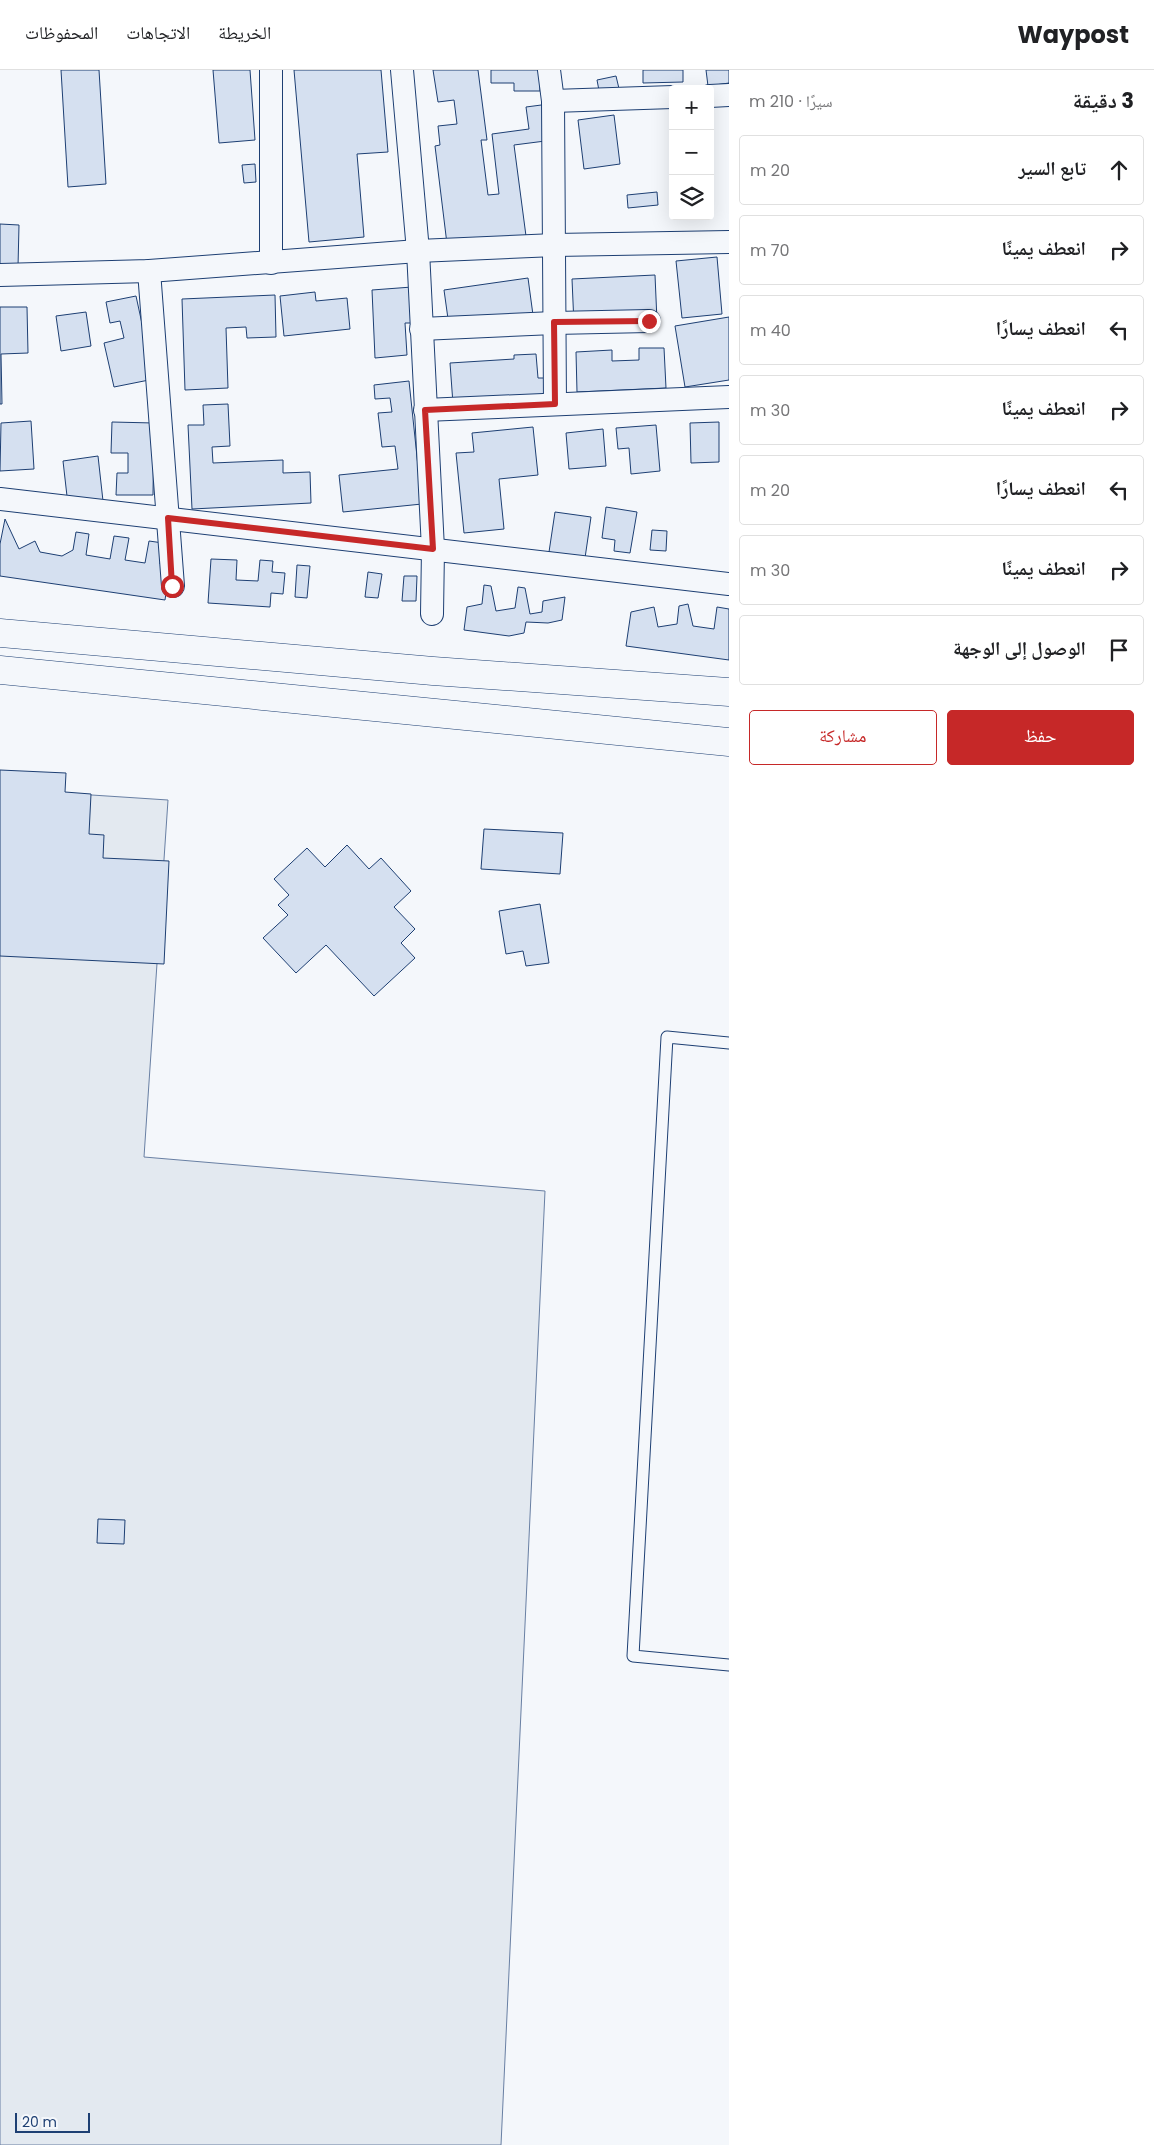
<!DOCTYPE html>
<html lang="ar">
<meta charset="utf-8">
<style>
body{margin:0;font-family:Poppins,"Noto Naskh Arabic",sans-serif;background:#f6f6f6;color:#202124;direction:rtl}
.controls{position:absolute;right:15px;top:15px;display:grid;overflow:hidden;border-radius:5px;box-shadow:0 5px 20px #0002}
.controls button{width:45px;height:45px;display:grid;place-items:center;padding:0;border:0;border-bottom:1px solid #e0e0e0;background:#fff;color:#202124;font:25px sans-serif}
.scale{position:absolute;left:15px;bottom:12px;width:75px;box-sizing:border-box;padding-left:5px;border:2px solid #1d3f73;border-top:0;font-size:14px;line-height:18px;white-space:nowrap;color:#1d3f73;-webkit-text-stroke:4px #f4f7fb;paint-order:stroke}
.stop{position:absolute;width:15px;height:15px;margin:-11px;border:4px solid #c62828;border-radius:50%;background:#fff}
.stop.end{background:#c62828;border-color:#fff;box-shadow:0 1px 5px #0008}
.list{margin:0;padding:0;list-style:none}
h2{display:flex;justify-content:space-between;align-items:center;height:65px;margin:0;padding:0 20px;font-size:21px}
h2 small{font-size:16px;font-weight:400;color:#757577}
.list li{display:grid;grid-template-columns:32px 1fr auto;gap:15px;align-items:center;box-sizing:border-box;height:70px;margin:0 10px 10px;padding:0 10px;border:1px solid #e0e0e0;border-radius:5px}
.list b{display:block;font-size:19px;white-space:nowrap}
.list em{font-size:16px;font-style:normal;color:#757577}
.actions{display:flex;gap:10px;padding:15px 20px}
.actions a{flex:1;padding:11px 0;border:1px solid #c62828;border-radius:5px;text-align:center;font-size:18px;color:#c62828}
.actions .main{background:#c62828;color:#fff}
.icon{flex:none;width:28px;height:28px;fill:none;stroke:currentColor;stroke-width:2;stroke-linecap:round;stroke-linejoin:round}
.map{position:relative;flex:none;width:729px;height:2075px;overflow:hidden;direction:ltr}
header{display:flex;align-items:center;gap:30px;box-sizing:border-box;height:70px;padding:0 25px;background:#fff;border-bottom:1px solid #e0e0e0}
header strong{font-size:24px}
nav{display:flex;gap:28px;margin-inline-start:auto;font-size:18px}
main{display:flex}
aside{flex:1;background:#fff}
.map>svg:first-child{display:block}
.green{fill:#e3e9f0;stroke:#687fa3}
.building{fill:#d5e0f0;stroke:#1d3f73}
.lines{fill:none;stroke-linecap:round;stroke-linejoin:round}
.service-casing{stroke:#1d3f73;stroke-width:13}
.minor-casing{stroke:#1d3f73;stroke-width:24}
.primary-casing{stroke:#1d3f73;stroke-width:29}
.service{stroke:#f4f7fb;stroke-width:11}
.minor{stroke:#f4f7fb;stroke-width:22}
.primary{stroke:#f4f7fb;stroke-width:28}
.route{stroke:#c62828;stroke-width:6}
</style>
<header>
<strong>Waypost</strong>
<nav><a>الخريطة</a><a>الاتجاهات</a><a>المحفوظات</a></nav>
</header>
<main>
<aside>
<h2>3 دقيقة<small>سيرًا · 210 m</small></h2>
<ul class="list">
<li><svg class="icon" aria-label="ahead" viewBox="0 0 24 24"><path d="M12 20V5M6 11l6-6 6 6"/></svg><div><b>تابع السير</b></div><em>20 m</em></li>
<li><svg class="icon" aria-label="right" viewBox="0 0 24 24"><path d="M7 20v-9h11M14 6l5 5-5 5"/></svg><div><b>انعطف يمينًا</b></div><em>70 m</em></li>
<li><svg class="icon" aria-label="left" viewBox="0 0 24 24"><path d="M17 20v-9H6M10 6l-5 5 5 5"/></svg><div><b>انعطف يسارًا</b></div><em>40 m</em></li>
<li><svg class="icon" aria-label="right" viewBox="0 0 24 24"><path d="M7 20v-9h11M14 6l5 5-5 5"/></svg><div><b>انعطف يمينًا</b></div><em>30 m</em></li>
<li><svg class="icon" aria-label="left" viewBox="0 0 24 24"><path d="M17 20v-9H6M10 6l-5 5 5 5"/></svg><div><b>انعطف يسارًا</b></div><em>20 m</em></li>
<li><svg class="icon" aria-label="right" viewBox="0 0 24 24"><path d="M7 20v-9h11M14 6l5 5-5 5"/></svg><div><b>انعطف يمينًا</b></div><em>30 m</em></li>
<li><svg class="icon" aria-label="arrive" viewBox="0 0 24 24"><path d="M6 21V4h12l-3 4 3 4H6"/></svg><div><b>الوصول إلى الوجهة</b></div></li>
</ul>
<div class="actions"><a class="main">حفظ</a><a>مشاركة</a></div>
</aside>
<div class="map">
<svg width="729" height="2075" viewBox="0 0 729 2075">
<rect width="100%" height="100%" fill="#f4f7fb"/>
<path class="green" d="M 0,719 L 168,730 L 144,1087 L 545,1121 L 501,2075 L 0,2075 Z"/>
<g class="building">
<path d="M 61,0 L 99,0 L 106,114 L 68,117 Z"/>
<path d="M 213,0 L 250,0 L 255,70 L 219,73 Z"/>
<path d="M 294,0 L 381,0 L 388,82 L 357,84 L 364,167 L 309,172 Z"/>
<path d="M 433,0 L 478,0 L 487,70 L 481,70 L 488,125 L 499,124 L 492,64 L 529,59 L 526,37 L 549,34 L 553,70 L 514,75 L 526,166 L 447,174 L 435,76 L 440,75 L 438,56 L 457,54 L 454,30 L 438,32 Z"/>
<path d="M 491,0 L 540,0 L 540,21 L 514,21 L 514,13 L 491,13 Z"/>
<path d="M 643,0 L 683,0 L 683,12 L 643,13 Z"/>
<path d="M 706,0 L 729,0 L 729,13 L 708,16 Z"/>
<path d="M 616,6 L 621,27 L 601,31 L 597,10 Z"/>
<path d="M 614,45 L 620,94 L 584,99 L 578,50 Z"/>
<path d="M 255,94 L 256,112 L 244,113 L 242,95 Z"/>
<path d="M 657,122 L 658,135 L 628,138 L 627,125 Z"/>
<path d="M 0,154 L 19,155 L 18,197 L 0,196 Z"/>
<path d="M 717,187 L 722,244 L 682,248 L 676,191 Z"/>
<path d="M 655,205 L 657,251 L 574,255 L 572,209 Z"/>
<path d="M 528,208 L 533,245 L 449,256 L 444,220 Z"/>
<path d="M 412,217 L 414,253 L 405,253 L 407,285 L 375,288 L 372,220 Z"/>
<path d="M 315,222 L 316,231 L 347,228 L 350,259 L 284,266 L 280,226 Z"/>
<path d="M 275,225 L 276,267 L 247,268 L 246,257 L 226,258 L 228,318 L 185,320 L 182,229 Z"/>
<path d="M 136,226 L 154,309 L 114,317 L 104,273 L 124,268 L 120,251 L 110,253 L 106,232 Z"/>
<path d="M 0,237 L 27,237 L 28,283 L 1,284 L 2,334 L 0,334 Z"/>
<path d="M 86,242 L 91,276 L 61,281 L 56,246 Z"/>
<path d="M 729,247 L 729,310 L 685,317 L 675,256 Z"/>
<path d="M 639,278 L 664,278 L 666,318 L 577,322 L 576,282 L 612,280 L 612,291 L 639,290 Z"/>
<path d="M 536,284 L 538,308 L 548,308 L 550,327 L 453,334 L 450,293 L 514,289 L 514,285 Z"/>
<path d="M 409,311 L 422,434 L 343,442 L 339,405 L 398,399 L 395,376 L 382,377 L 378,343 L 392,342 L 390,328 L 375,329 L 374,315 Z"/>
<path d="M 228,334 L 230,376 L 212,377 L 213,393 L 283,390 L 283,403 L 310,402 L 311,433 L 192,439 L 188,355 L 204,355 L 203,335 Z"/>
<path d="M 31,351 L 34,399 L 0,401 L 1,353 Z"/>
<path d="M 112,352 L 154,353 L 153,425 L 116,425 L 117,403 L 128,403 L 128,383 L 111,383 Z"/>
<path d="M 719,352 L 719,392 L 691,393 L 690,353 Z"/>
<path d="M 656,355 L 660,401 L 631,404 L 629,378 L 618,379 L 616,358 Z"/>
<path d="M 533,357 L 538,405 L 499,409 L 504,459 L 464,463 L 456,383 L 474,382 L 472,363 Z"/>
<path d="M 603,359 L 606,396 L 569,399 L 566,363 Z"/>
<path d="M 98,386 L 103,431 L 68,435 L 63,391 Z"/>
<path d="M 606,437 L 637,442 L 630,483 L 614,481 L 615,470 L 602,468 Z"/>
<path d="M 555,442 L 591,447 L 585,488 L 549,482 Z"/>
<path d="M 5,449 L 19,479 L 35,471 L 40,482 L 62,486 L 73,480 L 76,462 L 89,464 L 86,485 L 110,489 L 114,466 L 129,468 L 125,490 L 145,493 L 149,471 L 163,473 L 160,494 L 170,495 L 165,530 L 0,506 L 0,474 Z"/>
<path d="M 652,460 L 667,461 L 666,481 L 650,480 Z"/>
<path d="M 211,489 L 237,490 L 236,510 L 258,511 L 260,490 L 273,491 L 272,502 L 285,503 L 283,524 L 271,523 L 270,537 L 208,533 Z"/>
<path d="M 297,495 L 310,496 L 307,528 L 295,527 Z"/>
<path d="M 368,502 L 382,504 L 378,528 L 365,527 Z"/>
<path d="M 404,506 L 417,506 L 416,531 L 402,531 Z"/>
<path d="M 484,515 L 491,516 L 496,541 L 515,538 L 518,517 L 525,518 L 530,544 L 542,542 L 543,531 L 565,527 L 562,550 L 548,553 L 526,552 L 524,563 L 509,566 L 464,560 L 467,537 L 482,534 Z"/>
<path d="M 688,534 L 693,556 L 714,559 L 717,537 L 729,539 L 729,590 L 626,576 L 631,542 L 654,537 L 658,557 L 677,554 L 679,536 Z"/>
<path d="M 0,700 L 66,703 L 65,722 L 91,724 L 89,764 L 104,765 L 103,788 L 169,791 L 164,894 L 0,886 Z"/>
<path d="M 484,759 L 563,763 L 560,804 L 481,799 Z"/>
<path d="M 347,775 L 369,799 L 381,788 L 411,821 L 394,837 L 415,859 L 401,873 L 415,888 L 374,926 L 326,875 L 296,903 L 263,868 L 288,845 L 278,835 L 289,825 L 274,809 L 307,778 L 325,797 Z"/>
<path d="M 540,834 L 549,893 L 526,896 L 523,881 L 506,884 L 499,841 Z"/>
<path d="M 98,1449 L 125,1450 L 124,1474 L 97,1473 Z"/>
</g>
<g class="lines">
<defs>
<path id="service" d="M 729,973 L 667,967 L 633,1586 L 729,1595"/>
<g id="minor">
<path d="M 271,0 L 271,193"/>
<path d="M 402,0 L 418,181 L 433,479 L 432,544"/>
<path d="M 549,0 L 553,31 L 555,334"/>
<path d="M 710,26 L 729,25"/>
<path d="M 553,31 L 673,27"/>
<path d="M 149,201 L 173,516"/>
<path d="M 0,205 L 149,201 L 418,181 L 555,175 L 729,172"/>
<path d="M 421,259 L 554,253 L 649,251"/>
<path d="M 425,340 L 729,327"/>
<path d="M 0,429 L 729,514"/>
</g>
<g id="primary">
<path d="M 0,563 L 433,601 L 729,622"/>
<path d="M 0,600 L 729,672"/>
</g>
</defs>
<use href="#service" class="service-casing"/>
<use href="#minor" class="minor-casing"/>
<use href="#primary" class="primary-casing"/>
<use href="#service" class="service"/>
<use href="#minor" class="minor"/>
<use href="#primary" class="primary"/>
</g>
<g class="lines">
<path class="route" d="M 172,516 L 168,448 L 433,479 L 425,340 L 555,334 L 554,252 L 649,251"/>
</g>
</svg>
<div class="controls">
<button>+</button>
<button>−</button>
<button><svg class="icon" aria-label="layers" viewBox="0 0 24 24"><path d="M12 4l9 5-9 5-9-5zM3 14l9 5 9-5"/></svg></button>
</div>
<div class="scale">20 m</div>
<div class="stop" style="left:172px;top:516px"></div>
<div class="stop end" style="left:649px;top:251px"></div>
</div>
</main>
